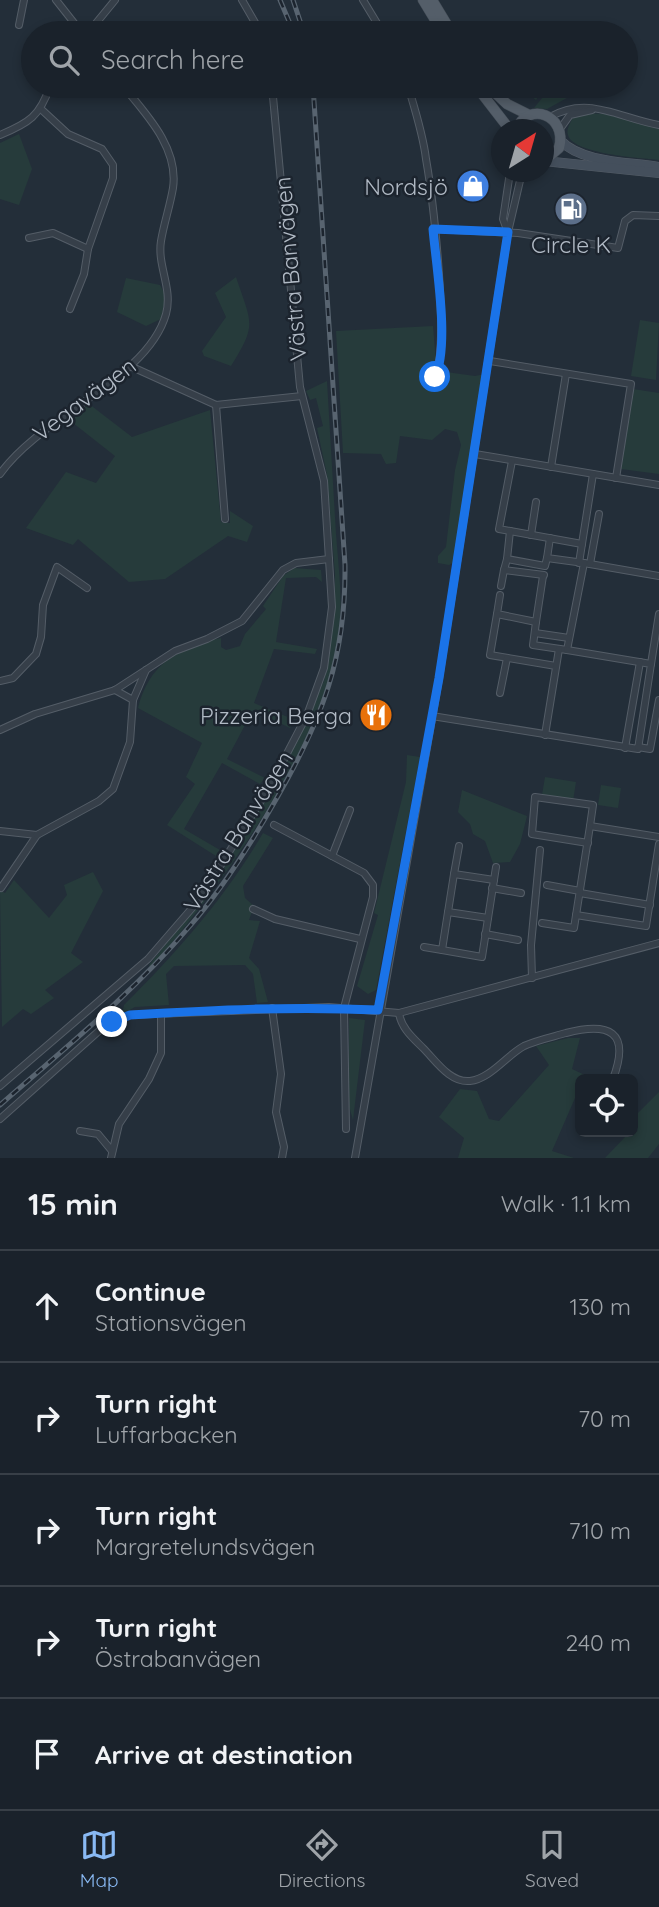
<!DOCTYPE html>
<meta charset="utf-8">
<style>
body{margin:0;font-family:Quicksand,sans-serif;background:#232a33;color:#f1f3f6}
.controls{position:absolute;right:21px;bottom:21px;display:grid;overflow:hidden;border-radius:10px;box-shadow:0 4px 10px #0003}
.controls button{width:63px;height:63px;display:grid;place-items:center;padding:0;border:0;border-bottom:2px solid #383f47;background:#1a222b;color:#f1f3f6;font:35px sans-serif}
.compass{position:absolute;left:491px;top:119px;width:63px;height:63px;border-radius:50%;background:#1a222b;box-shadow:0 4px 10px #0003;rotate:37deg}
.stop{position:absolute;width:21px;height:21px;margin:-16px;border:5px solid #1a73e8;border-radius:50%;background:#fff}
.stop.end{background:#1a73e8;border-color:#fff;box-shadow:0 2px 7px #0008}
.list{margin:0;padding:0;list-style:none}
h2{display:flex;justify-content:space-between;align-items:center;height:91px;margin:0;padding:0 28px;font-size:30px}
h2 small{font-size:23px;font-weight:400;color:#9fa4a9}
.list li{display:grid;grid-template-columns:46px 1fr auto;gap:21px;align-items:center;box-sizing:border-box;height:112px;padding:0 28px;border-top:2px solid #383f47}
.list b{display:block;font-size:26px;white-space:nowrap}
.list p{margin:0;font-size:23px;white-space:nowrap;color:#9fa4a9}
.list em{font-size:23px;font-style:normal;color:#9fa4a9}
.icon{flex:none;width:38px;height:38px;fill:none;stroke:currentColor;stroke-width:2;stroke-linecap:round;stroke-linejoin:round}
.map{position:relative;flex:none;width:659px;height:1158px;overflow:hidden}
.search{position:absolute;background:#1a222b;box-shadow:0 4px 10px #0003;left:21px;right:21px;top:21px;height:77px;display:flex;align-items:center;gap:18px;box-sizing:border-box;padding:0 24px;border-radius:38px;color:#9fa4a9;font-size:26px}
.sheet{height:651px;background:#1a222b}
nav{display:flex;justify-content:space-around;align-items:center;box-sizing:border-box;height:98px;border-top:2px solid #383f47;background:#1a222b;font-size:19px;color:#9fa4a9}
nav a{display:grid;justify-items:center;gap:4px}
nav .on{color:#89b9f3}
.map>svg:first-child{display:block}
.green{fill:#263b3b}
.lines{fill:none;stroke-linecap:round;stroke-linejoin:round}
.street-casing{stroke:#545d67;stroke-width:8}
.secondary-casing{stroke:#545d67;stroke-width:10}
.primary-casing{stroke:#424b55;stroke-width:11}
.street{stroke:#363f49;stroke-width:6}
.secondary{stroke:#444f5c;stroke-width:9}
.primary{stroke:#545e69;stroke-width:10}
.rail-casing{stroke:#586470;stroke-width:5}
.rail{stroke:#1c242e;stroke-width:2.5;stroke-dasharray:8;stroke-linecap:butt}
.route{stroke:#1a73e8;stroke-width:9}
.labels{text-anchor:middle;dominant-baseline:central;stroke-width:5;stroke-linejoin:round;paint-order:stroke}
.poi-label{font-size:23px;fill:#b1bac5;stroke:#1c242e;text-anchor:end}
.street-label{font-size:23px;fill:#b1bac5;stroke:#1c242e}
</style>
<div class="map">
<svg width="659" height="1158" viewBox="0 0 659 1158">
<rect width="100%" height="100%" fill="#232e39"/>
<g class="green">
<path d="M 518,86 L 544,86 L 544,88 L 536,100 Z"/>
<path d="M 552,86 L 573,86 L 574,94 L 547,109 L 534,108 Z"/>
<path d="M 584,113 L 605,114 L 659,129 L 659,160 C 641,158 573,154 568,135 C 566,129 570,124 572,119 Z"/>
<path d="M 19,134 L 32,169 L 19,205 L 0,199 L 0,143 Z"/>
<path d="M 236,277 C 251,323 258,323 231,366 L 204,356 L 202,351 L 226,317 L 215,293 Z"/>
<path d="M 126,278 L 160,285 L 166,296 L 161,319 L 146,326 L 117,312 Z"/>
<path d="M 640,320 L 659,323 L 656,380 L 631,376 Z"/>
<path d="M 433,326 L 436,363 L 425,376 L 425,384 L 431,388 L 443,385 L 446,372 L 475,376 L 485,374 L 454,562 L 449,565 L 438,563 L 438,556 L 446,547 L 455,470 L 461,445 L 457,432 L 445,429 L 432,440 L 400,436 L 396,463 L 386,464 L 381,454 L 343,453 L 336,331 Z"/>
<path d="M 327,381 C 330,432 333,483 336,534 C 338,562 342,591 340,619 C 334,732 223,884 151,968 L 149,965 L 212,886 L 227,863 L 286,762 L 324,681 L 334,609 L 335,574 L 327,475 L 317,428 L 323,426 L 316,398 L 310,400 L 306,391 Z"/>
<path d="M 633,389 L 659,393 L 659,474 L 621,469 Z"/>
<path d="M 89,404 L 132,437 L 210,410 L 221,522 L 230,523 L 230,511 L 253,526 L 247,542 L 228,536 L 165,579 L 129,582 L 78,539 L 73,545 L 26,528 L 66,472 L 96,483 L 115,456 L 68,419 Z"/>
<path d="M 294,568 L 321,570 L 322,582 L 316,577 L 286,578 L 276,642 L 317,649 L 315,654 L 274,649 L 254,703 L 295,720 L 290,728 L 253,710 L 227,759 L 265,778 L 260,784 L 222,763 L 184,829 L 220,850 L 216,856 L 167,825 L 195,784 L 186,777 L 202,743 L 138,708 C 149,664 178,647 221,638 L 221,647 L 226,650 L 240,646 L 245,634 L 266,609 L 263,606 L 283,576 Z"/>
<path d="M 407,755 L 420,757 L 376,990 L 368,994 L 357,986 L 378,915 L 374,913 L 406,782 Z"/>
<path d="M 545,777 L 576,782 L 573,801 L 542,795 Z"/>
<path d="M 601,785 L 621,788 L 618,808 L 598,805 Z"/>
<path d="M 462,790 L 527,816 L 520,844 L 510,862 L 493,863 L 485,841 L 473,834 L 470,824 L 458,812 Z"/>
<path d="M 263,833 L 273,838 L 243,886 L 245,898 L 254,906 L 249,920 L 260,921 L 249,958 L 259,969 L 268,1002 L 257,1003 L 253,974 L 245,965 L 174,966 L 166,974 L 169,1005 L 135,1007 L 122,1014 L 124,1005 C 177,952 225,898 263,833 Z"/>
<path d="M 93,872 L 103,891 L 71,953 L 83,962 L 45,990 L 54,998 L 31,1014 L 23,1009 L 2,1027 L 0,890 L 5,893 L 14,880 L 49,918 L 67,895 L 64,885 Z"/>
<path d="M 349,1018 L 365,1020 L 353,1120 L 349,1106 Z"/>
<path d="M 568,1038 L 580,1038 L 572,1069 L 585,1075 L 552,1151 L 574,1158 L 458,1158 L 464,1138 L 439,1117 L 460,1089 L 477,1091 L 489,1119 L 499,1121 L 549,1065 L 536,1046 Z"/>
<path d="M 659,1092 L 659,1144 L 648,1158 L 605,1158 L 627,1135 L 623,1132 L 633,1132 L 633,1118 Z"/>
</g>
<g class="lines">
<defs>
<g id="street">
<path d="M 56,0 L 82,33"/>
<path d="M 242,0 L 261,33"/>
<path d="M 363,0 L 383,33"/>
<path d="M 19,25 L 24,0"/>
<path d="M 88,33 L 115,0"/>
<path d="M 408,86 C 415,110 423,134 426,159 C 433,199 450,345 435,377"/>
<path d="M 42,110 L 68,134 L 102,149 L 113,165 L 113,178 L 88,249 L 84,274 L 70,309"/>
<path d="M 550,117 C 588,95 619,118 659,125"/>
<path d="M 560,129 L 570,115 L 592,110"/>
<path d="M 0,135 C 29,123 40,116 50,86"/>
<path d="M 433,229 L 518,233 L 618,248 L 625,221 L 633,215 L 659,216"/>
<path d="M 507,230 L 503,219 L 510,172"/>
<path d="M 29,238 L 53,233 L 88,249"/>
<path d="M 490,361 L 631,384 L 616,478"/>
<path d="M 130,366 L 216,405 L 302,396"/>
<path d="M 216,405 L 225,519"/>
<path d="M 475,454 L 659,485"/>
<path d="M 512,461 L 499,529 L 582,544"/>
<path d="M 551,467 L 566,374"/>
<path d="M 0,474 C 42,415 148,379 166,314 C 173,288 157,266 161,241 C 164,223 170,206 173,188 C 179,148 146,114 123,86"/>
<path d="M 510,531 L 507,559 L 545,566 L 547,558"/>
<path d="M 531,535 L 536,502"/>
<path d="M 507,559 L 504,570 L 544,575"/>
<path d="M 579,563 L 593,474"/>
<path d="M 584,563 L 659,576"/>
<path d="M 590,564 L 599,514"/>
<path d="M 501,586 L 504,570"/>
<path d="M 500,595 L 497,614 L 536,622 L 543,576"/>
<path d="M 497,614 L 490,655 L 556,666"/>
<path d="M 536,622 L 533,645 L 567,650 L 584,563 L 547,558 L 550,538"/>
<path d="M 535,633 L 569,638"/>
<path d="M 651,664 L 659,614"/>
<path d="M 0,681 L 13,678 L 36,654 L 41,637 L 43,605 L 57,567 L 87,588"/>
<path d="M 115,690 L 133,700"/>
<path d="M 500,693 L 507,658"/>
<path d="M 432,716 L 638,749 L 651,664 L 567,650"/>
<path d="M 0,730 L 35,714 L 115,690 L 175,651 L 207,639 L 242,621 L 283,570 L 296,563 L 329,559"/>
<path d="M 545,735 L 559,649"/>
<path d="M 638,747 L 650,749 L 659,700"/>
<path d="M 625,748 L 640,662"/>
<path d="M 274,825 L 364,873 L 373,885 L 373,897 L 344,1008 L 346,1129"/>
<path d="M 0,831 L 37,835 L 1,888"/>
<path d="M 37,835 L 99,801 L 113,789 L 130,742 L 133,700 L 146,670"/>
<path d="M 588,843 L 532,834 L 535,797 L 593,805 L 590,826 L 659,837"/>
<path d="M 459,846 L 454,874 L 494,880"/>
<path d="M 332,856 L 350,810"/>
<path d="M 454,874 L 448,912 L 488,918"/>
<path d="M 547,885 L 580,891"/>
<path d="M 492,888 L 521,893"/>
<path d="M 580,893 L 650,905"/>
<path d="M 253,909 L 275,919 L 360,939"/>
<path d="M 576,915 L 646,926 L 659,844"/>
<path d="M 542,923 L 574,928 L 590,826"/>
<path d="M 485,934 L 518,940"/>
<path d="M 424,947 L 442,950 L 448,912"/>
<path d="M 442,950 L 482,957 L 496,867"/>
<path d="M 532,978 L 531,945 L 540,850"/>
<path d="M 272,1008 L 281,1074 L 276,1112 L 284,1147 L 282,1158"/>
<path d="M 399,1013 C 401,1028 413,1038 423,1048 C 436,1061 450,1083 470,1081 C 490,1079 507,1055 524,1046 C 537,1040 552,1037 566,1033 C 609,1022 631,1031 613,1079"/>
<path d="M 0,1086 L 148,959 L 199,900 L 269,788 L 307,715 L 324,668 L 332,607 L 324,481 L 300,387 L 272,86"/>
<path d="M 0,1119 L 100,1030 L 130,1015 L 329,1007 L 399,1013 L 659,943"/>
<path d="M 80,1131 L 98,1134 L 112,1151"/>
<path d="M 111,1158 L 119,1124 L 149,1079 L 161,1053 L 161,1013"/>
<path d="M 355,1158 L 439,679 L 508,232 L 522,172"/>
</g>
<g id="secondary">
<path d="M 561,141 C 582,163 630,162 659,167"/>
<path d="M 544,161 L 659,173"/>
</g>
<g id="primary">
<path d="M 423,0 L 443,33"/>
<path d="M 432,0 L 452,33"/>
<path d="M 476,86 L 510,130"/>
<path d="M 488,86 L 507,104 L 529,115"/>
<path d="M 516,130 C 528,100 568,115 559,148 L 544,161"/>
</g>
</defs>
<use href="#street" class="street-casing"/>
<use href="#secondary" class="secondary-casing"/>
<use href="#primary" class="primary-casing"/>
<use href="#street" class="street"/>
<use href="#secondary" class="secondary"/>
<use href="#primary" class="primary"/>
<defs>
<g id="rail">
<path d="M 280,0 L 294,33"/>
<path d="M 293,0 L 304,33"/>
<path d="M 0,1105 C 65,1048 133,993 189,927 C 224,887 252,842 278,796 C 323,717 346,657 345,565 L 313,86"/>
</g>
</defs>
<use href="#rail" class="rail-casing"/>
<use href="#rail" class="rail"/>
</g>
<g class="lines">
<path class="route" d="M 112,1022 L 130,1015 C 213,1010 295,1006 378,1010 L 439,678 L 508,232 L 433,229 C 436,265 450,345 435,377"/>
</g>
<defs>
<symbol id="shop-disc" viewBox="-11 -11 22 22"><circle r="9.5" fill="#3f7fe0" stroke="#1c242e"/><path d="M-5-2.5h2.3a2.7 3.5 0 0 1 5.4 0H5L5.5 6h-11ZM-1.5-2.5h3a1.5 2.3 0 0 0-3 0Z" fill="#fff"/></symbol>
<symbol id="fuel-disc" viewBox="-11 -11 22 22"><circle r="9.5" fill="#5c6f8a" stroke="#1c242e"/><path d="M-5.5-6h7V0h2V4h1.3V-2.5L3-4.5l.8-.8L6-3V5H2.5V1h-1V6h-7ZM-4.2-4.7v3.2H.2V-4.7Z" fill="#fff"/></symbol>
<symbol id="restaurant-disc" viewBox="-11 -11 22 22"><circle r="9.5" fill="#e8710a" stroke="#1c242e"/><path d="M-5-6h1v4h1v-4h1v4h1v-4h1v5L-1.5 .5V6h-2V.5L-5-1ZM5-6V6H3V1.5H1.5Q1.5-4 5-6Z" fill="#fff"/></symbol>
</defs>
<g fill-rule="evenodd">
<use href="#shop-disc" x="454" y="167" width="38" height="38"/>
<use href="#fuel-disc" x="552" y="190" width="38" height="38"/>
<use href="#restaurant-disc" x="357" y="696" width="38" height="38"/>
</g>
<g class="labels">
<g class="poi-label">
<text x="448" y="186">Nordsjö</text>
<text x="571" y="244" text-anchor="middle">Circle K</text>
<text x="352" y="715">Pizzeria Berga</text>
</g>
<g class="street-label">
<text transform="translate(290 269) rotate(-95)">Västra Banvägen</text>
<text transform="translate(84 399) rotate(-37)">Vegavägen</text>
<text transform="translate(238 831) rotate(-58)">Västra Banvägen</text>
</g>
</g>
</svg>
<div class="controls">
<button><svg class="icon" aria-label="locate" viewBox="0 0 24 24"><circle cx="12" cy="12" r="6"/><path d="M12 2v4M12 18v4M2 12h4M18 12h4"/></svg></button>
</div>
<svg class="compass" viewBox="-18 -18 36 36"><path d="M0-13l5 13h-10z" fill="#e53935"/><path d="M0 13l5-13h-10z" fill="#9fa4a9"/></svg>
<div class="stop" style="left:435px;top:377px"></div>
<div class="stop end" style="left:112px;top:1022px"></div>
<div class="search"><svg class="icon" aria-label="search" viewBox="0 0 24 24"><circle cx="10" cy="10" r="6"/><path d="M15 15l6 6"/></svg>Search here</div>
</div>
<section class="sheet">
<h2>15 min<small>Walk · 1.1 km</small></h2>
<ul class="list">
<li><svg class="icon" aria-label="ahead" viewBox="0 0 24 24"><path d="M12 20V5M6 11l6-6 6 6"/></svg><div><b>Continue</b><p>Stationsvägen</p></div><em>130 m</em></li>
<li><svg class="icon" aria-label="right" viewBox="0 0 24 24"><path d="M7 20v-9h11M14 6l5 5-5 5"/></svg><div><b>Turn right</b><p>Luffarbacken</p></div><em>70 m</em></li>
<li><svg class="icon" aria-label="right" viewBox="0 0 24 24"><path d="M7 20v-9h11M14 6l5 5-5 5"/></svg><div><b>Turn right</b><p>Margretelundsvägen</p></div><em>710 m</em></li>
<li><svg class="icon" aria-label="right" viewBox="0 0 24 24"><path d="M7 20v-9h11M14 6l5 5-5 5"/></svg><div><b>Turn right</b><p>Östrabanvägen</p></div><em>240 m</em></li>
<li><svg class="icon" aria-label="arrive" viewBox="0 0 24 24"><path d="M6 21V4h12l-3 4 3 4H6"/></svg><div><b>Arrive at destination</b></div></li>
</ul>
</section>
<nav>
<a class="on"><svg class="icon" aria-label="map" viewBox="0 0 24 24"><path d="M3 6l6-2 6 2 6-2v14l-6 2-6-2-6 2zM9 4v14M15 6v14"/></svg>Map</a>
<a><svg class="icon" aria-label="directions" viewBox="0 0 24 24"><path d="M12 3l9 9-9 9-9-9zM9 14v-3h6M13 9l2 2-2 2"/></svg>Directions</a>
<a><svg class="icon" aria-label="saved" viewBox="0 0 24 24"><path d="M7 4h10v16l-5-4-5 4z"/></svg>Saved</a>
</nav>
